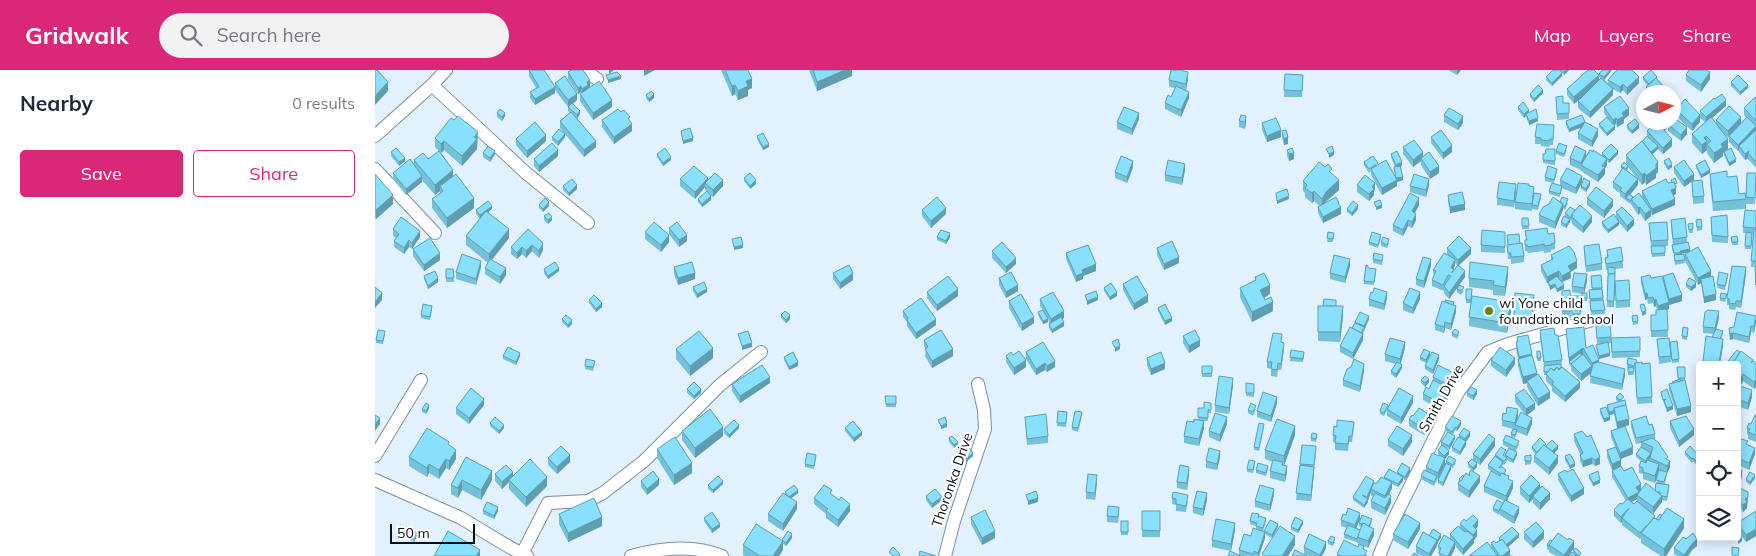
<!DOCTYPE html>
<meta charset="utf-8">
<style>
body{margin:0;font-family:Mulish,sans-serif;background:#f2f2f3;color:#1f2937}
.controls{position:absolute;right:15px;bottom:15px;display:grid;overflow:hidden;border-radius:5px;box-shadow:0 2px 12px #0003}
.controls button{width:45px;height:45px;display:grid;place-items:center;padding:0;border:0;border-bottom:1px solid #e0e1e3;background:#fff;color:#1f2937;font:25px sans-serif}
.compass{position:absolute;left:1261px;top:15px;width:45px;height:45px;border-radius:50%;background:#fff;box-shadow:0 2px 12px #0003;rotate:83deg}
.scale{position:absolute;left:15px;bottom:12px;width:85px;box-sizing:border-box;padding-left:5px;border:2px solid #080f14;border-top:0;font-size:14px;line-height:18px;white-space:nowrap;color:#080f14;-webkit-text-stroke:4px #fff;paint-order:stroke}
.list{margin:0;padding:0;list-style:none}
h2{display:flex;justify-content:space-between;align-items:center;height:65px;margin:0;padding:0 20px;font-size:21px}
h2 small{font-size:16px;font-weight:400;color:#747a83}
.actions{display:flex;gap:10px;padding:15px 20px}
.actions a{flex:1;padding:11px 0;border:1px solid #db2777;border-radius:5px;text-align:center;font-size:18px;color:#db2777}
.actions .main{background:#db2777;color:#fff}
.icon{flex:none;width:28px;height:28px;fill:none;stroke:currentColor;stroke-width:2;stroke-linecap:round;stroke-linejoin:round}
.map{position:relative;flex:none;width:1381px;height:486px;overflow:hidden}
header{display:flex;align-items:center;gap:30px;box-sizing:border-box;height:70px;padding:0 25px;background:#db2777;color:#fff}
header strong{font-size:24px}
nav{display:flex;gap:28px;margin-inline-start:auto;font-size:18px}
.search{width:350px;height:45px;background:#f2f2f3;display:flex;align-items:center;gap:12px;box-sizing:border-box;padding:0 18px;border-radius:28px;color:#747a83;font-size:19px}
main{display:flex}
aside{flex:1;background:#fff}
.map>svg:first-child{display:block}
.lines{fill:none;stroke-linecap:round;stroke-linejoin:round}
.minor-casing{stroke:#7d8f9d;stroke-width:14}
.minor{stroke:#fff;stroke-width:12}
.wall{fill:#75c1d9;fill-rule:evenodd}
.shaded-wall{fill:#5f9db0}
.building{fill:#88e0fc;stroke:#5f9db0}
.poi-dot{fill:#5d8712;stroke:#fff;stroke-width:2}
.labels{text-anchor:middle;dominant-baseline:central;stroke-width:4.5;stroke-linejoin:round;paint-order:stroke}
.poi-label{font-size:14px;fill:#080f14;stroke:#fff;text-anchor:start}
.street-label{font-size:14px;fill:#080f14;stroke:#fff}
</style>
<header>
<strong>Gridwalk</strong>
<div class="search"><svg class="icon" aria-label="search" viewBox="0 0 24 24"><circle cx="10" cy="10" r="6"/><path d="M15 15l6 6"/></svg>Search here</div>
<nav><a>Map</a><a>Layers</a><a>Share</a></nav>
</header>
<main>
<aside>
<h2>Nearby<small>0 results</small></h2>
<ul class="list">
</ul>
<div class="actions"><a class="main">Save</a><a>Share</a></div>
</aside>
<div class="map">
<svg width="1381" height="486" viewBox="0 0 1381 486">
<rect width="100%" height="100%" fill="#e1f1fd"/>
<g class="lines">
<defs>
<g id="minor">
<path d="M 210,0 L 222,9"/>
<path d="M 57,15 L 151,103 L 213,153"/>
<path d="M 0,66 L 57,15 L 71,0"/>
<path d="M 0,99 L 60,163"/>
<path d="M 0,386 L 46,310"/>
<path d="M 0,410 L 86,448 L 136,478 L 152,486"/>
<path d="M 147,484 L 173,433 L 213,431 L 228,423 L 269,391 L 345,315 L 386,282"/>
<path d="M 256,486 C 285,478 318,474 347,486"/>
<path d="M 570,486 L 579,451 L 610,359 L 609,340 L 603,314"/>
<path d="M 1004,486 L 1020,447 L 1073,341 L 1084,321 L 1113,282 L 1133,274 L 1214,251"/>
</g>
</defs>
<use href="#minor" class="minor-casing"/>
<use href="#minor" class="minor"/>
</g>
<g class="wall">
<path d="M 154,0 L 169,0 L 180,23 L 160,35 L 155,28 L 155,22 L 161,18 L 154,6 Z"/>
<path d="M 346,0 L 373,0 L 377,18 L 373,20 L 373,26 L 363,30 L 360,24 L 357,26 Z"/>
<path d="M 434,0 L 477,0 L 477,6 L 442,21 Z"/>
<path d="M 1073,0 L 1086,0 L 1082,5 Z"/>
<path d="M 1178,0 L 1194,0 L 1189,5 L 1187,3 L 1187,6 L 1177,16 L 1171,10 L 1171,7 Z"/>
<path d="M 1237,0 L 1229,10 L 1233,14 L 1233,10 L 1264,13 L 1252,25 L 1248,20 L 1245,23 L 1238,19 L 1238,25 L 1215,48 L 1203,38 L 1203,31 L 1216,19 L 1199,34 L 1192,25 L 1192,19 L 1224,11 L 1226,8 L 1224,7 L 1224,4 Z"/>
<path d="M 193,2 L 215,17 L 213,18 L 237,37 L 218,50 L 205,31 L 205,24 L 206,24 L 206,22 L 203,24 L 193,9 Z"/>
<path d="M 910,4 L 928,5 L 927,27 L 909,27 Z"/>
<path d="M 1311,5 L 1335,9 L 1326,22 L 1311,11 Z"/>
<path d="M 1268,7 L 1282,8 L 1289,22 L 1271,22 L 1271,17 L 1273,16 L 1268,10 Z"/>
<path d="M 813,8 L 811,20 L 814,28 L 806,47 L 790,39 L 790,33 L 796,27 L 800,18 L 794,17 L 794,10 Z"/>
<path d="M 1356,12 L 1373,18 L 1365,25 L 1356,16 Z"/>
<path d="M 180,13 L 202,30 L 198,34 L 205,44 L 202,48 L 221,77 L 209,87 L 190,64 L 190,67 L 183,76 L 177,70 L 177,67 L 189,63 L 185,58 L 185,51 L 195,43 L 193,41 L 193,37 L 180,20 Z"/>
<path d="M 1168,23 L 1159,32 L 1155,27 L 1155,24 Z"/>
<path d="M 271,25 L 279,28 L 274,32 L 271,28 Z"/>
<path d="M 1181,27 L 1194,43 L 1194,49 L 1182,50 Z"/>
<path d="M 1381,28 L 1381,98 L 1373,89 L 1373,88 L 1370,90 L 1364,82 L 1364,80 L 1363,81 L 1354,72 L 1354,68 L 1348,63 L 1353,79 L 1350,81 L 1361,92 L 1354,96 L 1349,85 L 1349,82 L 1348,86 L 1339,93 L 1332,83 L 1332,76 L 1332,80 L 1327,84 L 1317,73 L 1317,64 L 1330,52 L 1325,48 L 1325,41 L 1340,29 L 1351,36 L 1337,48 L 1341,54 L 1341,50 L 1366,53 L 1371,48 L 1369,45 L 1369,38 Z"/>
<path d="M 1143,37 L 1154,42 L 1163,51 L 1154,55 L 1151,46 L 1149,48 L 1143,40 Z"/>
<path d="M 1229,37 L 1254,45 L 1249,49 L 1249,53 L 1242,57 L 1241,54 L 1239,55 L 1240,59 L 1232,66 L 1224,57 L 1224,54 L 1232,47 L 1229,43 Z"/>
<path d="M 1301,40 L 1325,52 L 1317,61 L 1301,46 Z"/>
<path d="M 246,42 L 255,51 L 257,61 L 239,74 L 227,57 L 227,50 Z"/>
<path d="M 122,43 L 130,46 L 127,51 L 122,47 Z"/>
<path d="M 1069,45 L 1088,53 L 1083,60 L 1069,52 Z"/>
<path d="M 764,49 L 757,65 L 742,59 L 742,52 Z"/>
<path d="M 864,51 L 871,53 L 870,59 L 864,57 Z"/>
<path d="M 1191,51 L 1210,52 L 1223,66 L 1217,77 L 1203,69 L 1203,63 L 1207,57 L 1194,62 L 1191,55 Z"/>
<path d="M 1281,52 L 1298,52 L 1312,64 L 1306,71 L 1293,61 L 1293,57 L 1290,61 L 1297,76 L 1288,84 L 1283,79 L 1277,84 L 1283,102 L 1281,104 L 1281,108 L 1271,115 L 1270,112 L 1267,115 L 1263,109 L 1263,115 L 1255,125 L 1258,127 L 1267,127 L 1267,121 L 1296,113 L 1296,110 L 1302,116 L 1301,117 L 1301,124 L 1298,125 L 1300,135 L 1277,145 L 1276,143 L 1276,146 L 1270,151 L 1265,143 L 1263,145 L 1256,134 L 1251,131 L 1251,129 L 1250,130 L 1245,126 L 1245,123 L 1238,118 L 1238,112 L 1247,100 L 1246,99 L 1246,96 L 1251,94 L 1251,85 L 1267,72 L 1272,67 L 1272,61 ZM 1253,97 L 1262,108 L 1252,101 L 1253,99 Z"/>
<path d="M 887,53 L 906,67 L 892,72 L 887,60 Z"/>
<path d="M 1252,55 L 1264,58 L 1257,64 L 1252,59 Z"/>
<path d="M 907,61 L 913,74 L 909,75 L 907,67 Z"/>
<path d="M 1179,62 L 1178,75 L 1175,75 L 1174,77 L 1166,76 L 1166,74 L 1160,74 L 1160,67 Z"/>
<path d="M 382,66 L 394,77 L 388,80 L 382,69 Z"/>
<path d="M 1056,67 L 1077,82 L 1068,89 L 1056,73 Z"/>
<path d="M 60,68 L 103,71 L 102,72 L 102,79 L 87,96 L 69,80 L 66,83 L 60,77 Z"/>
<path d="M 141,69 L 171,71 L 152,88 L 141,75 Z"/>
<path d="M 1028,77 L 1048,86 L 1064,103 L 1055,109 L 1046,95 L 1046,91 L 1038,97 L 1028,84 Z"/>
<path d="M 1180,79 L 1180,95 L 1168,93 L 1168,84 L 1170,84 Z"/>
<path d="M 912,80 L 919,89 L 914,91 L 912,86 Z"/>
<path d="M 1192,80 L 1189,87 L 1181,84 L 1181,81 Z"/>
<path d="M 16,82 L 30,91 L 24,96 L 16,86 Z"/>
<path d="M 108,83 L 120,84 L 115,92 L 108,87 Z"/>
<path d="M 1227,83 L 1243,84 L 1234,93 L 1232,91 L 1232,95 L 1230,98 L 1230,104 L 1223,112 L 1206,101 L 1206,100 L 1195,95 L 1195,88 L 1211,86 L 1227,86 Z"/>
<path d="M 282,84 L 296,90 L 288,96 L 282,87 Z"/>
<path d="M 1016,84 L 1027,96 L 1026,96 L 1028,110 L 1022,112 L 1022,116 L 1007,125 L 1000,113 L 1000,119 L 999,121 L 999,125 L 994,131 L 982,122 L 982,115 L 1000,112 L 996,105 L 996,101 L 994,103 L 989,95 L 989,92 L 1003,95 L 1020,106 L 1019,97 L 1020,97 L 1016,87 Z"/>
<path d="M 183,86 L 164,102 L 159,96 L 159,89 Z"/>
<path d="M 53,89 L 78,106 L 99,138 L 72,158 L 57,138 L 57,129 L 65,123 L 65,121 L 60,125 L 47,110 L 47,112 L 31,125 L 18,109 L 18,103 L 39,95 L 39,90 Z"/>
<path d="M 1289,91 L 1297,97 L 1293,100 L 1289,94 Z"/>
<path d="M 1321,95 L 1335,103 L 1326,108 L 1321,98 Z"/>
<path d="M 758,97 L 752,113 L 740,108 L 740,102 Z"/>
<path d="M 1299,97 L 1319,110 L 1317,111 L 1329,126 L 1329,133 L 1318,134 L 1317,111 L 1309,117 L 1299,103 Z"/>
<path d="M 810,100 L 807,115 L 790,111 L 790,105 Z"/>
<path d="M 1182,102 L 1179,113 L 1170,111 L 1170,107 Z"/>
<path d="M 1372,103 L 1381,103 L 1380,134 L 1371,134 L 1371,139 L 1338,141 L 1335,113 L 1335,104 L 1352,107 L 1364,124 L 1371,129 Z"/>
<path d="M 0,104 L 18,134 L 1,149 L 0,148 Z"/>
<path d="M 957,104 L 964,120 L 950,133 L 964,135 L 966,144 L 948,153 L 943,143 L 943,137 L 945,136 L 939,131 L 937,133 L 930,127 L 930,123 L 928,121 L 928,111 Z"/>
<path d="M 369,108 L 381,114 L 375,119 L 369,111 Z"/>
<path d="M 305,109 L 333,111 L 348,116 L 338,127 L 333,123 L 336,130 L 327,137 L 323,132 L 323,129 L 332,122 L 330,120 L 330,117 L 320,129 L 305,116 Z"/>
<path d="M 1185,110 L 1207,112 L 1201,124 L 1187,118 L 1185,127 L 1174,124 L 1174,121 L 1185,115 Z"/>
<path d="M 1054,115 L 1051,127 L 1035,122 L 1035,116 Z"/>
<path d="M 1215,115 L 1211,122 L 1206,119 L 1206,116 Z"/>
<path d="M 188,116 L 202,119 L 194,126 L 188,120 Z"/>
<path d="M 1154,116 L 1159,124 L 1166,128 L 1163,140 L 1157,139 L 1157,141 L 1140,139 L 1140,132 Z"/>
<path d="M 1141,121 L 1139,137 L 1122,135 L 1122,128 Z"/>
<path d="M 1073,125 L 1090,140 L 1075,143 L 1073,131 Z"/>
<path d="M 1212,128 L 1238,136 L 1229,148 L 1212,135 Z"/>
<path d="M 1185,132 L 1193,133 L 1190,140 L 1188,139 L 1180,159 L 1164,152 L 1164,145 Z"/>
<path d="M 164,135 L 174,136 L 168,142 L 164,138 Z"/>
<path d="M 1044,135 L 1040,143 L 1041,150 L 1037,158 L 1033,156 L 1028,166 L 1018,161 L 1018,155 Z"/>
<path d="M 1195,137 L 1217,152 L 1208,163 L 1197,154 L 1197,150 L 1196,151 L 1195,150 L 1195,152 L 1191,158 L 1186,155 L 1186,152 L 1190,146 L 1190,143 Z"/>
<path d="M 117,139 L 113,142 L 134,168 L 117,190 L 131,205 L 125,214 L 110,204 L 110,198 L 113,193 L 91,175 L 91,166 L 105,149 L 101,144 L 101,140 Z"/>
<path d="M 972,139 L 983,139 L 977,146 L 972,142 Z"/>
<path d="M 547,140 L 571,144 L 556,158 L 547,146 Z"/>
<path d="M 1381,141 L 1381,222 L 1380,204 L 1380,197 L 1376,197 L 1378,164 L 1377,164 L 1376,179 L 1370,179 L 1371,163 L 1368,163 L 1368,157 Z"/>
<path d="M 1241,142 L 1259,155 L 1252,162 L 1244,152 L 1244,155 L 1233,163 L 1227,156 L 1227,152 L 1241,148 Z"/>
<path d="M 169,146 L 177,150 L 173,154 L 169,150 Z"/>
<path d="M 1336,147 L 1353,167 L 1353,173 L 1337,172 Z"/>
<path d="M 1147,148 L 1153,148 L 1154,159 L 1147,159 Z"/>
<path d="M 1296,150 L 1312,167 L 1312,172 L 1315,182 L 1336,206 L 1341,230 L 1329,233 L 1326,213 L 1323,215 L 1310,191 L 1310,184 L 1314,182 L 1305,184 L 1309,184 L 1310,193 L 1300,195 L 1299,185 L 1297,179 L 1297,175 L 1298,175 L 1296,157 Z"/>
<path d="M 1321,150 L 1327,157 L 1327,160 L 1322,161 Z"/>
<path d="M 1274,153 L 1293,170 L 1293,176 L 1290,176 L 1290,186 L 1277,187 Z"/>
<path d="M 1313,154 L 1318,159 L 1318,163 L 1314,163 Z"/>
<path d="M 294,158 L 312,171 L 304,177 L 294,164 Z"/>
<path d="M 18,159 L 45,167 L 37,179 L 34,177 L 29,184 L 19,177 L 19,171 L 21,168 L 18,166 Z"/>
<path d="M 153,159 L 168,180 L 164,188 L 157,181 L 151,188 L 147,184 L 142,189 L 136,184 L 136,177 Z"/>
<path d="M 1150,161 L 1173,164 L 1180,173 L 1180,179 L 1176,180 L 1176,182 L 1169,183 L 1169,181 L 1153,183 L 1152,181 L 1150,181 L 1150,170 L 1151,170 Z"/>
<path d="M 270,162 L 294,172 L 286,182 L 270,169 Z"/>
<path d="M 953,162 L 959,163 L 958,172 L 952,172 Z"/>
<path d="M 1362,166 L 1363,175 L 1357,175 L 1356,167 Z"/>
<path d="M 562,167 L 575,167 L 571,174 L 562,170 Z"/>
<path d="M 1006,168 L 1003,178 L 994,175 L 994,172 Z"/>
<path d="M 1130,168 L 1130,183 L 1106,182 L 1106,175 Z"/>
<path d="M 1006,172 L 1014,173 L 1012,178 L 1006,176 Z"/>
<path d="M 1145,174 L 1149,186 L 1149,192 L 1136,194 L 1136,189 L 1133,189 L 1132,175 Z"/>
<path d="M 1209,176 L 1227,193 L 1227,200 L 1211,202 L 1209,182 Z"/>
<path d="M 782,178 L 804,193 L 789,200 L 782,185 Z"/>
<path d="M 1072,178 L 1096,184 L 1083,196 L 1090,207 L 1074,229 L 1069,223 L 1069,221 L 1057,216 L 1057,210 L 1059,207 L 1058,200 L 1073,185 L 1072,184 ZM 1080,193 L 1083,196 L 1079,201 L 1078,199 Z"/>
<path d="M 38,179 L 65,190 L 49,201 L 38,186 Z"/>
<path d="M 1232,180 L 1248,191 L 1248,198 L 1240,199 L 1239,237 L 1232,237 L 1233,200 L 1231,200 L 1230,188 L 1232,187 Z"/>
<path d="M 617,181 L 641,194 L 631,203 L 617,188 Z"/>
<path d="M 691,183 L 721,201 L 708,206 L 708,209 L 701,212 L 691,189 Z"/>
<path d="M 1176,185 L 1202,198 L 1196,201 L 1196,208 L 1187,212 L 1189,219 L 1182,222 L 1180,217 L 1175,220 L 1173,213 L 1172,213 L 1166,201 L 1166,195 L 1176,190 Z"/>
<path d="M 1008,188 L 1007,195 L 998,193 L 998,189 Z"/>
<path d="M 975,196 L 970,213 L 955,209 L 955,203 Z"/>
<path d="M 1056,196 L 1049,218 L 1041,215 L 1041,209 Z"/>
<path d="M 106,197 L 101,215 L 81,209 L 81,202 Z"/>
<path d="M 299,197 L 320,209 L 303,215 L 299,204 Z"/>
<path d="M 993,198 L 1001,203 L 999,215 L 989,214 L 989,211 Z"/>
<path d="M 71,199 L 78,199 L 79,212 L 71,212 Z"/>
<path d="M 169,199 L 184,201 L 173,209 L 169,203 Z"/>
<path d="M 458,203 L 478,210 L 465,219 L 458,209 Z"/>
<path d="M 1371,204 L 1366,238 L 1361,237 L 1360,240 L 1354,239 L 1354,235 L 1352,235 L 1352,228 Z"/>
<path d="M 1226,205 L 1230,244 L 1216,245 L 1214,223 L 1217,219 L 1216,206 Z"/>
<path d="M 49,206 L 63,212 L 53,219 L 49,209 Z"/>
<path d="M 1133,206 L 1130,226 L 1118,225 L 1118,220 L 1094,217 L 1094,208 Z"/>
<path d="M 1288,206 L 1307,231 L 1294,235 L 1294,239 L 1292,239 L 1293,267 L 1276,267 L 1276,245 L 1281,245 L 1282,240 L 1281,236 L 1279,237 L 1278,233 L 1273,234 L 1272,229 L 1270,230 L 1266,213 L 1266,207 L 1276,208 L 1288,210 Z"/>
<path d="M 880,207 L 895,224 L 889,228 L 898,241 L 877,252 L 865,227 L 865,218 L 880,210 Z"/>
<path d="M 1353,207 L 1350,220 L 1342,218 L 1342,214 Z"/>
<path d="M 624,208 L 643,221 L 631,228 L 624,215 Z"/>
<path d="M 1212,211 L 1209,223 L 1212,223 L 1212,231 L 1207,231 L 1207,224 L 1197,222 L 1197,216 Z"/>
<path d="M 1240,211 L 1255,230 L 1255,237 L 1241,238 Z"/>
<path d="M 748,214 L 773,232 L 759,240 L 748,220 Z"/>
<path d="M 1311,214 L 1321,217 L 1316,221 L 1311,217 Z"/>
<path d="M 318,217 L 332,222 L 322,228 L 318,221 Z"/>
<path d="M 729,218 L 742,226 L 735,230 L 729,221 Z"/>
<path d="M 1082,219 L 1089,221 L 1086,225 L 1082,222 Z"/>
<path d="M 1091,219 L 1097,219 L 1096,233 L 1136,242 L 1132,263 L 1094,256 L 1094,247 L 1096,233 L 1091,233 Z"/>
<path d="M 1195,220 L 1196,248 L 1187,248 L 1187,221 Z"/>
<path d="M 552,222 L 583,226 L 562,241 L 552,228 Z"/>
<path d="M 1196,226 L 1207,226 L 1207,242 L 1205,242 L 1205,247 L 1197,247 Z"/>
<path d="M 1352,227 L 1350,232 L 1345,231 L 1345,228 Z"/>
<path d="M 1012,228 L 1009,240 L 994,236 L 994,229 Z"/>
<path d="M 665,229 L 689,248 L 687,249 L 689,256 L 677,263 L 674,258 L 674,254 L 675,254 L 673,249 L 673,252 L 668,254 L 663,245 L 663,242 L 668,240 L 665,236 Z"/>
<path d="M 1045,229 L 1038,244 L 1028,240 L 1028,233 Z"/>
<path d="M 214,230 L 227,237 L 221,242 L 214,233 Z"/>
<path d="M 634,231 L 659,253 L 647,261 L 634,238 Z"/>
<path d="M 1159,231 L 1157,254 L 1139,252 L 1139,246 Z"/>
<path d="M 1079,235 L 1081,242 L 1076,260 L 1070,258 L 1069,263 L 1060,260 L 1060,254 Z"/>
<path d="M 943,236 L 961,236 L 968,246 L 965,272 L 943,271 Z"/>
<path d="M 783,238 L 797,251 L 790,255 L 783,241 Z"/>
<path d="M 57,239 L 55,250 L 46,248 L 46,245 Z"/>
<path d="M 528,241 L 561,255 L 541,269 L 532,256 L 532,252 L 528,247 Z"/>
<path d="M 406,245 L 415,249 L 411,253 L 406,248 Z"/>
<path d="M 1257,246 L 1263,251 L 1263,254 L 1258,255 Z"/>
<path d="M 1344,248 L 1341,259 L 1348,264 L 1346,269 L 1348,275 L 1345,295 L 1328,295 L 1328,291 L 1339,264 L 1328,263 L 1328,257 Z"/>
<path d="M 187,249 L 197,254 L 193,258 L 187,252 Z"/>
<path d="M 994,249 L 988,264 L 988,270 L 978,289 L 965,282 L 965,276 L 977,258 L 980,252 Z"/>
<path d="M 1381,252 L 1379,263 L 1376,262 L 1374,273 L 1358,269 L 1355,270 L 1354,265 L 1354,258 Z"/>
<path d="M 1235,254 L 1236,268 L 1265,267 L 1265,287 L 1237,288 L 1236,273 L 1233,274 L 1235,286 L 1224,289 L 1224,293 L 1250,305 L 1247,320 L 1215,313 L 1216,303 L 1206,311 L 1196,300 L 1196,297 L 1194,294 L 1191,259 L 1224,289 L 1221,278 L 1221,275 L 1222,275 L 1221,256 Z"/>
<path d="M 1308,257 L 1313,261 L 1312,270 L 1307,269 Z"/>
<path d="M 1165,260 L 1180,265 L 1187,290 L 1186,296 L 1205,318 L 1190,332 L 1177,321 L 1177,317 L 1171,311 L 1171,305 L 1169,305 L 1169,296 L 1165,267 Z"/>
<path d="M 1077,263 L 1084,265 L 1082,269 L 1077,266 Z"/>
<path d="M 10,264 L 8,274 L 1,273 L 1,270 Z"/>
<path d="M 808,266 L 825,276 L 814,283 L 808,273 Z"/>
<path d="M 1142,267 L 1157,286 L 1162,305 L 1175,328 L 1163,336 L 1152,317 L 1152,313 L 1148,314 L 1143,296 L 1143,289 L 1141,279 Z"/>
<path d="M 1282,269 L 1295,272 L 1304,289 L 1304,292 L 1297,293 L 1296,287 L 1296,292 L 1284,294 Z"/>
<path d="M 549,270 L 578,286 L 557,298 L 550,286 L 551,279 L 549,276 Z"/>
<path d="M 907,273 L 909,279 L 906,300 L 903,300 L 902,307 L 896,306 L 896,299 L 892,298 L 892,292 Z"/>
<path d="M 1030,278 L 1025,294 L 1027,298 L 1021,308 L 1016,304 L 1016,301 L 1021,294 L 1010,291 L 1010,284 Z"/>
<path d="M 301,279 L 338,288 L 315,306 L 301,289 Z"/>
<path d="M 1162,281 L 1165,281 L 1166,291 L 1162,291 Z"/>
<path d="M 651,282 L 680,297 L 672,302 L 670,300 L 661,305 L 651,289 Z"/>
<path d="M 929,282 L 928,292 L 915,291 L 915,287 Z"/>
<path d="M 638,285 L 651,297 L 639,305 L 631,292 L 631,286 Z"/>
<path d="M 1055,285 L 1051,293 L 1045,290 L 1045,287 Z"/>
<path d="M 128,286 L 145,286 L 141,295 L 128,289 Z"/>
<path d="M 409,287 L 423,296 L 414,300 L 409,290 Z"/>
<path d="M 772,288 L 790,299 L 776,305 L 772,295 Z"/>
<path d="M 1064,289 L 1058,304 L 1050,299 L 1050,296 Z"/>
<path d="M 1116,290 L 1140,294 L 1131,307 L 1116,296 Z"/>
<path d="M 1353,291 L 1378,291 L 1381,293 L 1381,317 L 1379,319 L 1368,311 L 1366,315 L 1362,313 L 1362,295 L 1354,295 Z"/>
<path d="M 1262,293 L 1267,294 L 1277,327 L 1277,333 L 1262,334 L 1260,299 L 1258,299 L 1259,305 L 1253,305 L 1253,298 L 1252,298 L 1252,294 Z"/>
<path d="M 220,294 L 218,301 L 210,299 L 210,296 Z"/>
<rect x="827" y="296" width="10" height="11"/>
<path d="M 1302,297 L 1310,308 L 1310,311 L 1316,342 L 1302,346 L 1294,320 L 1294,314 L 1303,310 Z"/>
<path d="M 989,301 L 985,322 L 968,316 L 968,310 Z"/>
<path d="M 1058,307 L 1081,310 L 1075,322 L 1074,321 L 1074,325 L 1066,340 L 1048,330 L 1048,324 L 1054,319 L 1058,310 Z"/>
<path d="M 1325,308 L 1325,319 L 1321,316 L 1321,313 Z"/>
<path d="M 1046,310 L 1054,312 L 1050,317 L 1046,313 Z"/>
<path d="M 395,313 L 365,333 L 357,321 L 357,314 Z"/>
<path d="M 871,313 L 879,314 L 879,327 L 871,326 Z"/>
<path d="M 858,315 L 854,344 L 840,342 L 840,335 Z"/>
<path d="M 1362,315 L 1377,327 L 1373,340 L 1362,336 Z"/>
<path d="M 312,319 L 326,323 L 319,329 L 312,323 Z"/>
<path d="M 1286,322 L 1298,339 L 1292,342 L 1286,325 Z"/>
<path d="M 1092,323 L 1102,324 L 1098,330 L 1092,326 Z"/>
<path d="M 1140,325 L 1160,339 L 1152,345 L 1157,354 L 1152,366 L 1142,362 L 1140,368 L 1136,367 L 1136,364 L 1138,359 L 1127,356 L 1127,350 L 1131,344 L 1143,346 L 1142,350 L 1150,344 L 1140,332 Z"/>
<path d="M 510,326 L 521,326 L 521,337 L 511,337 Z"/>
<path d="M 1241,327 L 1248,330 L 1254,355 L 1250,356 L 1258,384 L 1246,389 L 1246,397 L 1249,401 L 1266,419 L 1280,420 L 1284,401 L 1280,413 L 1268,409 L 1268,404 L 1264,403 L 1264,396 L 1266,391 L 1261,387 L 1261,384 L 1266,378 L 1266,373 L 1261,374 L 1256,357 L 1256,351 L 1274,355 L 1280,364 L 1280,370 L 1293,390 L 1295,397 L 1292,403 L 1290,414 L 1294,419 L 1292,431 L 1287,430 L 1287,432 L 1278,444 L 1280,448 L 1309,458 L 1291,486 L 1286,486 L 1266,473 L 1266,468 L 1265,469 L 1247,455 L 1247,452 L 1246,453 L 1239,446 L 1239,440 L 1251,431 L 1237,407 L 1237,401 L 1241,399 L 1237,400 L 1232,387 L 1232,380 L 1240,377 L 1236,367 L 1236,361 L 1245,357 L 1242,358 L 1239,344 L 1234,345 L 1235,350 L 1229,352 L 1225,343 L 1225,339 L 1232,338 L 1232,335 L 1243,332 L 1241,330 ZM 1262,429 L 1262,431 L 1259,434 L 1256,432 Z"/>
<path d="M 836,333 L 836,343 L 833,343 L 833,351 L 827,351 L 829,358 L 824,376 L 809,373 L 809,366 L 819,352 L 823,349 L 823,338 L 829,338 Z"/>
<path d="M 902,333 L 896,352 L 882,347 L 882,341 Z"/>
<path d="M 1038,333 L 1026,354 L 1012,346 L 1012,340 L 1009,346 L 1005,344 L 1005,341 L 1013,339 Z"/>
<path d="M 109,335 L 94,354 L 81,344 L 81,338 Z"/>
<path d="M 54,338 L 51,344 L 47,342 L 47,339 Z"/>
<path d="M 881,339 L 878,346 L 873,343 L 873,340 Z"/>
<path d="M 683,341 L 692,342 L 691,357 L 682,356 Z"/>
<path d="M 1381,345 L 1381,372 L 1373,369 L 1373,365 L 1372,364 L 1372,358 L 1376,354 Z"/>
<path d="M 707,346 L 703,362 L 697,360 L 697,357 Z"/>
<path d="M 1038,346 L 1058,353 L 1049,365 L 1034,356 L 1034,349 Z"/>
<path d="M 650,347 L 673,366 L 673,373 L 652,375 Z"/>
<path d="M 1295,351 L 1319,365 L 1304,377 L 1295,358 Z"/>
<path d="M 115,353 L 129,358 L 124,364 L 115,356 Z"/>
<path d="M 852,354 L 845,372 L 834,367 L 834,361 Z"/>
<path d="M 1086,355 L 1082,361 L 1080,360 L 1078,365 L 1080,369 L 1074,380 L 1070,377 L 1074,384 L 1070,389 L 1070,394 L 1059,416 L 1046,409 L 1046,406 L 1051,401 L 1051,397 L 1065,386 L 1063,384 L 1063,380 L 1067,376 L 1066,375 L 1066,372 L 1073,362 L 1070,361 L 1070,357 Z"/>
<path d="M 889,357 L 884,381 L 879,380 L 879,377 Z"/>
<path d="M 364,358 L 354,368 L 349,363 L 349,359 Z"/>
<path d="M 470,358 L 487,365 L 479,372 L 470,361 Z"/>
<path d="M 979,358 L 977,372 L 974,372 L 973,381 L 960,380 L 960,372 L 958,372 L 958,365 Z"/>
<path d="M 307,361 L 348,366 L 320,388 L 307,370 Z"/>
<path d="M 1199,364 L 1225,394 L 1220,396 L 1217,394 L 1208,397 L 1205,391 L 1205,384 L 1199,371 Z"/>
<path d="M 920,365 L 909,395 L 912,402 L 910,412 L 895,408 L 895,401 L 898,392 L 890,389 L 890,380 Z"/>
<path d="M 1084,365 L 1095,366 L 1091,371 L 1091,375 L 1085,385 L 1077,381 L 1077,377 L 1084,368 Z"/>
<path d="M 942,367 L 941,372 L 936,371 L 936,368 Z"/>
<path d="M 574,368 L 583,375 L 579,378 L 574,372 Z"/>
<path d="M 1013,370 L 1037,372 L 1028,386 L 1013,376 Z"/>
<path d="M 1128,371 L 1144,374 L 1141,381 L 1128,375 Z"/>
<path d="M 74,375 L 81,389 L 74,400 L 71,398 L 64,409 L 54,403 L 52,407 L 34,396 L 34,387 Z"/>
<path d="M 927,375 L 941,382 L 936,431 L 921,430 Z"/>
<path d="M 1373,375 L 1380,384 L 1374,400 L 1365,396 L 1365,391 L 1362,390 L 1362,380 Z"/>
<path d="M 1120,376 L 1105,395 L 1098,390 L 1098,384 Z"/>
<path d="M 1171,376 L 1171,377 L 1171,376 L 1183,379 L 1179,383 L 1183,393 L 1174,405 L 1159,392 L 1159,386 L 1160,384 L 1157,380 L 1157,377 Z"/>
<path d="M 282,379 L 317,403 L 299,415 L 282,388 Z"/>
<path d="M 585,382 L 598,386 L 591,392 L 585,385 Z"/>
<path d="M 1310,382 L 1325,387 L 1322,395 L 1318,391 L 1317,393 L 1310,385 Z"/>
<path d="M 1131,383 L 1129,386 L 1130,386 L 1130,385 L 1142,385 L 1138,393 L 1132,390 L 1132,391 L 1129,395 L 1128,394 L 1127,397 L 1138,418 L 1132,431 L 1144,443 L 1139,454 L 1125,445 L 1125,443 L 1124,445 L 1118,441 L 1118,438 L 1128,433 L 1129,431 L 1109,422 L 1109,416 L 1122,404 L 1113,399 L 1113,395 L 1120,387 L 1120,385 Z"/>
<path d="M 1156,385 L 1156,394 L 1150,395 L 1150,386 Z"/>
<path d="M 1190,386 L 1200,396 L 1195,399 L 1190,390 Z"/>
<path d="M 91,387 L 117,410 L 106,430 L 87,420 L 83,428 L 76,424 L 76,415 Z"/>
<path d="M 845,387 L 842,400 L 831,398 L 831,391 Z"/>
<path d="M 173,388 L 195,392 L 182,404 L 173,395 Z"/>
<path d="M 441,388 L 439,399 L 430,397 L 430,394 Z"/>
<path d="M 1071,391 L 1081,393 L 1078,398 L 1076,397 L 1076,399 L 1068,416 L 1063,413 L 1063,410 L 1071,393 Z"/>
<path d="M 1093,393 L 1102,397 L 1098,401 L 1093,397 Z"/>
<path d="M 880,395 L 878,403 L 872,402 L 872,399 Z"/>
<path d="M 893,399 L 891,406 L 881,403 L 881,400 Z"/>
<path d="M 1362,399 L 1367,407 L 1363,417 L 1373,428 L 1372,438 L 1368,442 L 1366,439 L 1362,444 Z"/>
<path d="M 1022,402 L 1035,402 L 1030,410 L 1028,408 L 1028,411 L 1023,417 L 1017,414 L 1017,418 L 1014,424 L 1016,433 L 1010,445 L 996,438 L 996,431 L 998,427 L 996,425 L 996,422 L 993,430 L 993,432 L 989,438 L 978,430 L 978,427 L 999,413 L 1002,413 L 1009,408 L 1009,407 L 1022,404 Z"/>
<path d="M 1094,403 L 1105,412 L 1094,428 L 1083,420 L 1083,414 L 1084,409 L 1089,406 L 1094,405 Z"/>
<path d="M 120,404 L 138,406 L 172,416 L 151,437 L 134,419 L 134,412 L 127,419 L 120,411 Z"/>
<path d="M 814,404 L 812,420 L 802,418 L 802,412 Z"/>
<path d="M 1183,404 L 1209,424 L 1196,432 L 1183,410 Z"/>
<path d="M 1214,405 L 1225,413 L 1218,416 L 1214,408 Z"/>
<path d="M 1380,408 L 1375,415 L 1371,412 L 1371,409 Z"/>
<path d="M 266,411 L 284,415 L 272,425 L 266,417 Z"/>
<path d="M 722,412 L 720,430 L 711,429 L 711,422 Z"/>
<path d="M 348,414 L 338,423 L 333,419 L 333,415 Z"/>
<path d="M 1145,417 L 1165,417 L 1175,429 L 1165,440 L 1158,433 L 1158,429 L 1154,433 L 1145,424 Z"/>
<path d="M 410,422 L 423,423 L 416,428 L 422,439 L 408,461 L 393,451 L 393,444 L 410,424 Z"/>
<path d="M 457,425 L 475,441 L 463,457 L 451,448 L 451,444 L 439,434 L 439,428 Z"/>
<path d="M 899,425 L 895,441 L 880,437 L 880,431 Z"/>
<path d="M 551,426 L 567,430 L 557,438 L 551,430 Z"/>
<path d="M 797,428 L 813,431 L 811,442 L 801,441 L 801,435 L 797,434 Z"/>
<path d="M 832,430 L 828,446 L 818,443 L 818,437 Z"/>
<path d="M 108,440 L 123,441 L 119,449 L 108,444 Z"/>
<rect x="767" y="441" width="18" height="26"/>
<path d="M 1381,441 L 1381,466 L 1371,472 L 1362,460 L 1362,453 Z"/>
<path d="M 744,443 L 743,453 L 732,452 L 732,446 Z"/>
<path d="M 184,444 L 227,456 L 193,472 L 184,454 Z"/>
<path d="M 596,447 L 620,468 L 607,475 L 596,454 Z"/>
<path d="M 884,447 L 891,451 L 888,461 L 889,462 L 903,457 L 897,468 L 890,464 L 890,468 L 884,486 L 853,486 L 864,485 L 864,480 L 881,459 L 881,456 L 875,454 L 875,451 Z"/>
<path d="M 329,448 L 345,457 L 337,463 L 329,451 Z"/>
<path d="M 985,449 L 981,459 L 985,460 L 986,457 L 984,456 L 984,453 L 997,452 L 995,457 L 999,465 L 993,478 L 984,474 L 989,479 L 992,486 L 962,486 L 962,484 L 983,477 L 984,474 L 982,473 L 982,472 L 969,468 L 969,464 L 972,458 L 966,456 L 966,450 Z"/>
<rect x="746" y="451" width="7" height="14"/>
<path d="M 1091,451 L 1103,456 L 1101,459 L 1102,466 L 1099,470 L 1099,473 L 1088,485 L 1080,476 L 1080,478 L 1076,486 L 1064,486 L 1063,476 L 1075,469 L 1075,464 L 1085,458 L 1085,454 Z"/>
<path d="M 928,454 L 923,463 L 916,460 L 916,457 Z"/>
<path d="M 1045,459 L 1033,479 L 1018,470 L 1018,464 Z"/>
<path d="M 860,460 L 856,481 L 837,477 L 837,470 Z"/>
<path d="M 27,462 L 42,466 L 39,472 L 27,466 Z"/>
<path d="M 1149,462 L 1169,468 L 1158,478 L 1149,469 Z"/>
<path d="M 1054,466 L 1066,467 L 1056,486 L 1047,486 L 1041,483 L 1041,476 Z"/>
<path d="M 1144,467 L 1133,477 L 1135,485 L 1138,486 L 1094,486 L 1116,477 L 1116,473 L 1121,473 L 1124,471 L 1124,468 Z"/>
<path d="M 417,468 L 411,476 L 408,474 L 408,480 L 404,486 L 370,486 L 368,485 L 368,475 L 407,470 Z"/>
<path d="M 1311,469 L 1322,476 L 1317,480 L 1313,486 L 1302,486 L 1299,484 L 1299,478 Z"/>
<path d="M 953,471 L 960,472 L 958,476 L 953,474 Z"/>
<path d="M 1177,471 L 1199,478 L 1193,486 L 1198,483 L 1198,480 L 1206,486 L 1181,486 L 1174,482 L 1174,480 L 1172,479 L 1172,475 Z"/>
<path d="M 929,477 L 951,478 L 947,486 L 934,486 L 929,484 Z"/>
</g>
<g class="shaded-wall">
<path d="M 234,0 L 239,0 L 234,4 Z"/>
<path d="M 269,0 L 280,0 L 269,6 Z"/>
<path d="M 470,0 L 477,0 L 477,6 L 442,21 L 442,12 Z"/>
<path d="M 1082,0 L 1086,0 L 1082,5 Z"/>
<path d="M 1190,0 L 1194,0 L 1189,5 L 1189,1 Z"/>
<path d="M 1235,0 L 1237,0 L 1229,10 L 1229,7 Z"/>
<path d="M 813,2 L 813,8 L 811,20 L 811,14 Z"/>
<path d="M 1335,2 L 1335,9 L 1326,22 L 1326,15 Z"/>
<path d="M 1187,3 L 1187,6 L 1177,16 L 1177,13 Z"/>
<path d="M 1224,5 L 1224,12 L 1199,34 L 1199,27 Z"/>
<path d="M 246,6 L 246,9 L 233,13 L 233,10 Z"/>
<path d="M 1264,7 L 1264,13 L 1252,25 L 1252,18 Z"/>
<path d="M 377,9 L 377,18 L 373,20 L 373,26 L 363,30 L 363,21 L 371,11 Z"/>
<path d="M 215,10 L 215,17 L 213,18 L 213,21 L 207,25 L 207,19 L 212,12 Z"/>
<path d="M 13,12 L 13,21 L 0,35 L 0,26 Z"/>
<path d="M 1248,14 L 1248,20 L 1245,23 L 1245,17 Z"/>
<path d="M 360,15 L 360,24 L 357,26 L 357,16 Z"/>
<path d="M 1373,15 L 1373,18 L 1365,25 L 1365,22 Z"/>
<path d="M 206,16 L 206,22 L 203,24 L 203,18 Z"/>
<path d="M 180,17 L 180,23 L 160,35 L 160,29 Z"/>
<path d="M 1289,17 L 1289,22 L 1282,22 Z"/>
<path d="M 1238,19 L 1238,25 L 1215,48 L 1215,42 Z"/>
<path d="M 1168,20 L 1168,23 L 1159,32 L 1159,29 Z"/>
<path d="M 814,22 L 814,28 L 806,47 L 806,40 Z"/>
<path d="M 202,24 L 202,30 L 193,37 L 193,30 Z"/>
<path d="M 279,24 L 279,28 L 274,32 L 274,29 Z"/>
<path d="M 237,30 L 237,37 L 218,50 L 218,43 Z"/>
<path d="M 1351,30 L 1351,36 L 1331,53 L 1331,47 Z"/>
<path d="M 1254,38 L 1254,45 L 1249,49 L 1249,53 L 1242,57 L 1242,50 L 1247,43 Z"/>
<path d="M 1154,40 L 1154,43 L 1151,44 L 1151,46 L 1149,48 L 1149,44 Z"/>
<path d="M 205,41 L 205,44 L 202,49 L 202,45 Z"/>
<path d="M 130,43 L 130,46 L 127,51 L 127,47 Z"/>
<path d="M 764,43 L 764,49 L 757,65 L 757,59 Z"/>
<path d="M 1325,45 L 1325,52 L 1317,61 L 1317,54 Z"/>
<path d="M 871,46 L 871,53 L 870,59 L 870,52 Z"/>
<path d="M 1088,46 L 1088,53 L 1083,60 L 1083,54 Z"/>
<path d="M 1366,47 L 1366,53 L 1354,66 L 1354,68 L 1353,61 Z"/>
<path d="M 1163,48 L 1163,51 L 1154,55 L 1154,51 Z"/>
<path d="M 1241,48 L 1241,54 L 1238,56 L 1238,50 Z"/>
<path d="M 1210,52 L 1210,56 L 1194,62 L 1194,59 Z"/>
<path d="M 257,54 L 257,61 L 239,74 L 239,67 Z"/>
<path d="M 1264,54 L 1264,58 L 1257,64 L 1257,61 Z"/>
<path d="M 1293,54 L 1293,57 L 1289,61 L 1289,58 Z"/>
<path d="M 1240,56 L 1240,59 L 1232,66 L 1232,63 Z"/>
<path d="M 1381,56 L 1381,63 L 1364,76 L 1364,80 L 1363,81 L 1363,75 Z"/>
<path d="M 1312,57 L 1312,64 L 1306,71 L 1306,65 Z"/>
<path d="M 1223,59 L 1223,66 L 1217,77 L 1217,71 Z"/>
<path d="M 906,60 L 906,67 L 892,72 L 892,66 Z"/>
<path d="M 103,62 L 102,79 L 87,96 L 87,86 Z"/>
<path d="M 190,64 L 190,67 L 183,76 L 183,72 Z"/>
<path d="M 171,65 L 171,71 L 152,88 L 152,81 Z"/>
<path d="M 1331,66 L 1332,80 L 1327,84 L 1327,75 L 1329,68 Z"/>
<path d="M 913,67 L 913,74 L 909,75 L 909,69 Z"/>
<path d="M 318,68 L 318,71 L 308,74 L 308,71 Z"/>
<path d="M 1297,69 L 1297,76 L 1288,84 L 1288,78 Z"/>
<path d="M 1353,69 L 1353,79 L 1348,82 L 1348,86 L 1339,93 L 1339,83 L 1346,74 Z"/>
<path d="M 69,71 L 69,80 L 66,83 L 66,74 Z"/>
<path d="M 221,71 L 221,77 L 209,87 L 209,80 Z"/>
<path d="M 394,74 L 394,77 L 388,80 L 388,77 Z"/>
<path d="M 1077,75 L 1077,82 L 1068,89 L 1068,83 Z"/>
<path d="M 1283,76 L 1283,79 L 1276,86 L 1276,82 Z"/>
<path d="M 183,80 L 183,86 L 164,102 L 164,96 Z"/>
<path d="M 120,81 L 120,84 L 115,92 L 115,88 Z"/>
<path d="M 1211,81 L 1211,87 L 1206,95 L 1206,100 L 1206,93 Z"/>
<path d="M 1243,81 L 1243,84 L 1234,93 L 1234,90 Z"/>
<path d="M 1374,81 L 1373,83 L 1373,88 L 1370,90 L 1370,84 Z"/>
<path d="M 959,82 L 959,85 L 954,88 L 954,84 Z"/>
<path d="M 1048,82 L 1048,89 L 1046,88 L 1046,91 L 1038,97 L 1038,90 Z"/>
<path d="M 919,83 L 919,89 L 914,91 L 914,84 Z"/>
<path d="M 296,87 L 296,90 L 288,96 L 288,93 Z"/>
<path d="M 30,88 L 30,91 L 24,96 L 24,92 Z"/>
<path d="M 1232,89 L 1232,95 L 1230,98 L 1230,104 L 1223,112 L 1223,105 Z"/>
<path d="M 1361,89 L 1361,92 L 1354,96 L 1354,93 Z"/>
<path d="M 758,91 L 758,97 L 752,113 L 752,107 Z"/>
<path d="M 1027,92 L 1027,96 L 1021,98 L 1021,95 Z"/>
<path d="M 1283,92 L 1283,102 L 1281,104 L 1281,108 L 1271,115 L 1271,106 Z"/>
<path d="M 810,94 L 810,100 L 807,115 L 807,108 Z"/>
<path d="M 1297,94 L 1297,97 L 1293,100 L 1293,97 Z"/>
<path d="M 1064,96 L 1064,103 L 1055,109 L 1055,102 Z"/>
<path d="M 78,100 L 78,110 L 65,116 L 65,121 L 60,125 L 60,115 Z"/>
<path d="M 1335,100 L 1335,103 L 1326,108 L 1326,105 Z"/>
<path d="M 1270,103 L 1270,112 L 1267,115 L 1267,105 Z"/>
<path d="M 1319,104 L 1319,110 L 1309,117 L 1309,111 Z"/>
<path d="M 47,106 L 47,112 L 31,125 L 31,119 Z"/>
<path d="M 1207,106 L 1207,112 L 1201,124 L 1201,118 Z"/>
<path d="M 1028,107 L 1028,110 L 1022,112 L 1022,116 L 1007,125 L 1007,118 L 1021,108 Z"/>
<path d="M 333,108 L 333,114 L 330,113 L 330,117 L 320,129 L 320,122 Z"/>
<path d="M 1054,109 L 1054,115 L 1051,127 L 1051,120 Z"/>
<path d="M 1263,109 L 1263,115 L 1252,128 L 1251,128 L 1250,130 L 1250,124 Z"/>
<path d="M 348,110 L 348,116 L 338,127 L 338,120 Z"/>
<path d="M 381,110 L 381,114 L 375,119 L 375,116 Z"/>
<path d="M 964,110 L 964,120 L 951,131 L 947,138 L 947,129 L 951,122 Z"/>
<path d="M 1215,112 L 1215,115 L 1211,122 L 1211,119 Z"/>
<path d="M 1000,113 L 1000,119 L 999,121 L 999,125 L 994,131 L 994,124 L 997,117 Z"/>
<path d="M 1141,114 L 1141,121 L 1139,137 L 1139,131 Z"/>
<path d="M 202,115 L 202,119 L 194,126 L 194,123 Z"/>
<path d="M 1301,118 L 1301,124 L 1296,126 L 1296,120 Z"/>
<path d="M 939,121 L 939,131 L 937,133 L 937,123 Z"/>
<path d="M 18,125 L 18,134 L 1,149 L 1,140 Z"/>
<path d="M 336,126 L 336,130 L 327,137 L 327,134 Z"/>
<path d="M 914,126 L 914,129 L 902,134 L 902,131 Z"/>
<path d="M 99,128 L 99,138 L 72,158 L 72,148 Z"/>
<path d="M 1044,128 L 1044,135 L 1037,148 L 1037,141 Z"/>
<path d="M 1300,129 L 1300,135 L 1277,145 L 1277,139 Z"/>
<path d="M 1238,130 L 1238,136 L 1229,148 L 1229,141 Z"/>
<path d="M 174,132 L 174,136 L 168,142 L 168,139 Z"/>
<path d="M 963,133 L 964,133 L 964,138 L 966,137 L 966,144 L 948,153 L 948,147 Z"/>
<path d="M 1090,134 L 1090,140 L 1075,143 L 1075,137 Z"/>
<path d="M 1188,134 L 1188,140 L 1180,159 L 1180,152 Z"/>
<path d="M 983,135 L 983,139 L 977,146 L 977,143 Z"/>
<path d="M 1007,135 L 1007,138 L 1001,140 L 1001,137 Z"/>
<path d="M 117,136 L 117,139 L 105,149 L 105,145 Z"/>
<path d="M 1265,137 L 1265,143 L 1263,145 L 1263,138 Z"/>
<path d="M 571,138 L 571,144 L 556,158 L 556,151 Z"/>
<path d="M 1276,140 L 1276,146 L 1270,151 L 1270,144 Z"/>
<path d="M 1041,144 L 1041,150 L 1037,158 L 1037,152 Z"/>
<path d="M 1217,146 L 1217,152 L 1208,163 L 1208,157 Z"/>
<path d="M 177,147 L 177,150 L 173,154 L 173,150 Z"/>
<path d="M 1195,149 L 1195,152 L 1191,158 L 1191,155 Z"/>
<path d="M 1259,149 L 1259,155 L 1252,162 L 1252,156 Z"/>
<path d="M 1033,150 L 1033,156 L 1028,166 L 1028,160 Z"/>
<path d="M 1244,152 L 1244,155 L 1233,163 L 1233,160 Z"/>
<path d="M 134,159 L 134,168 L 114,193 L 114,184 Z"/>
<path d="M 45,161 L 45,167 L 37,179 L 37,173 Z"/>
<path d="M 575,163 L 575,167 L 571,174 L 571,171 Z"/>
<path d="M 294,165 L 294,172 L 286,182 L 286,175 Z"/>
<path d="M 312,165 L 312,171 L 304,177 L 304,170 Z"/>
<path d="M 34,170 L 34,177 L 29,184 L 29,178 Z"/>
<path d="M 168,173 L 168,180 L 164,188 L 164,181 Z"/>
<path d="M 157,175 L 157,181 L 151,188 L 151,181 Z"/>
<path d="M 368,175 L 368,178 L 359,180 L 359,177 Z"/>
<path d="M 147,177 L 147,184 L 142,189 L 142,183 Z"/>
<path d="M 1096,178 L 1096,184 L 1083,196 L 1083,190 Z"/>
<path d="M 1315,179 L 1315,182 L 1305,184 L 1305,181 Z"/>
<path d="M 65,183 L 65,190 L 49,201 L 49,195 Z"/>
<path d="M 804,187 L 804,193 L 789,200 L 789,194 Z"/>
<path d="M 641,188 L 641,194 L 631,203 L 631,197 Z"/>
<path d="M 975,189 L 975,196 L 970,213 L 970,207 Z"/>
<path d="M 1056,189 L 1056,196 L 1049,218 L 1049,211 Z"/>
<path d="M 1080,189 L 1080,195 L 1076,205 L 1076,198 Z"/>
<path d="M 106,191 L 106,197 L 101,215 L 101,209 Z"/>
<path d="M 1202,191 L 1202,198 L 1195,202 L 1196,208 L 1187,212 L 1187,206 L 1193,196 Z"/>
<path d="M 721,194 L 721,201 L 708,206 L 708,209 L 701,212 L 701,206 L 707,200 Z"/>
<path d="M 1133,197 L 1133,206 L 1130,226 L 1130,217 Z"/>
<path d="M 1371,197 L 1371,204 L 1366,238 L 1366,231 Z"/>
<path d="M 131,198 L 131,205 L 125,214 L 125,207 Z"/>
<path d="M 184,198 L 184,201 L 173,209 L 173,206 Z"/>
<path d="M 1090,201 L 1090,207 L 1074,229 L 1074,223 Z"/>
<path d="M 1184,201 L 1184,207 L 1172,213 L 1172,207 Z"/>
<path d="M 1336,201 L 1336,208 L 1326,209 L 1326,213 L 1323,215 L 1323,208 Z"/>
<path d="M 320,203 L 320,209 L 303,215 L 303,208 Z"/>
<path d="M 478,203 L 478,210 L 465,219 L 465,213 Z"/>
<path d="M 1212,204 L 1212,211 L 1209,225 L 1209,218 Z"/>
<path d="M 63,208 L 63,212 L 53,219 L 53,216 Z"/>
<path d="M 1321,213 L 1321,217 L 1316,221 L 1316,217 Z"/>
<path d="M 1180,214 L 1180,217 L 1175,220 L 1175,216 Z"/>
<path d="M 643,215 L 643,221 L 631,228 L 631,222 Z"/>
<path d="M 895,215 L 895,224 L 885,230 L 885,220 Z"/>
<path d="M 1189,215 L 1189,219 L 1182,222 L 1182,219 Z"/>
<path d="M 332,219 L 332,222 L 322,228 L 322,224 Z"/>
<path d="M 583,219 L 583,226 L 562,241 L 562,235 Z"/>
<path d="M 742,222 L 742,226 L 735,230 L 735,227 Z"/>
<path d="M 1012,222 L 1012,228 L 1009,240 L 1009,234 Z"/>
<path d="M 1045,222 L 1045,229 L 1038,244 L 1038,238 Z"/>
<path d="M 7,223 L 7,230 L 0,238 L 0,232 Z"/>
<path d="M 1270,223 L 1272,223 L 1272,229 L 1270,230 Z"/>
<path d="M 1341,224 L 1341,230 L 1329,233 L 1329,227 Z"/>
<path d="M 773,225 L 773,232 L 759,240 L 759,234 Z"/>
<path d="M 1307,225 L 1307,231 L 1294,235 L 1294,229 Z"/>
<path d="M 723,227 L 723,230 L 712,235 L 712,231 Z"/>
<path d="M 1281,229 L 1281,236 L 1279,237 L 1279,230 Z"/>
<path d="M 898,232 L 898,241 L 877,252 L 877,242 Z"/>
<path d="M 1136,232 L 1136,242 L 1132,263 L 1132,253 Z"/>
<path d="M 1294,232 L 1294,239 L 1283,243 L 1283,236 Z"/>
<path d="M 227,233 L 227,237 L 221,242 L 221,239 Z"/>
<path d="M 968,236 L 968,246 L 965,272 L 965,262 Z"/>
<path d="M 1081,236 L 1081,242 L 1076,260 L 1076,254 Z"/>
<path d="M 689,241 L 689,248 L 676,255 L 676,249 Z"/>
<path d="M 1271,241 L 1271,244 L 1267,246 L 1267,242 Z"/>
<path d="M 1344,241 L 1344,248 L 1340,264 L 1340,258 Z"/>
<path d="M 415,245 L 415,249 L 411,253 L 411,250 Z"/>
<path d="M 994,246 L 994,249 L 989,259 L 989,256 Z"/>
<path d="M 1381,246 L 1381,252 L 1379,263 L 1379,256 Z"/>
<path d="M 659,247 L 659,253 L 647,261 L 647,254 Z"/>
<path d="M 797,248 L 797,251 L 790,255 L 790,251 Z"/>
<path d="M 561,249 L 561,255 L 541,269 L 541,263 Z"/>
<path d="M 673,249 L 673,252 L 668,254 L 668,251 Z"/>
<path d="M 197,250 L 197,254 L 193,258 L 193,255 Z"/>
<path d="M 689,252 L 689,256 L 677,263 L 677,260 Z"/>
<path d="M 1070,252 L 1070,258 L 1069,263 L 1069,257 Z"/>
<path d="M 1376,256 L 1376,262 L 1374,273 L 1374,267 Z"/>
<path d="M 1358,263 L 1358,269 L 1355,270 L 1355,264 Z"/>
<path d="M 988,264 L 988,270 L 978,289 L 978,283 Z"/>
<path d="M 1348,269 L 1348,275 L 1345,295 L 1344,295 Z"/>
<path d="M 825,270 L 825,276 L 814,283 L 814,276 Z"/>
<path d="M 1030,272 L 1030,278 L 1025,296 L 1025,289 Z"/>
<path d="M 377,273 L 377,277 L 367,280 L 367,276 Z"/>
<path d="M 909,273 L 909,279 L 906,300 L 906,294 Z"/>
<path d="M 745,276 L 745,279 L 740,282 L 740,278 Z"/>
<path d="M 338,278 L 338,288 L 315,306 L 315,296 Z"/>
<path d="M 1208,278 L 1208,285 L 1194,292 L 1194,294 L 1194,288 Z"/>
<path d="M 578,279 L 578,286 L 557,298 L 557,291 Z"/>
<path d="M 1055,282 L 1055,285 L 1051,293 L 1051,290 Z"/>
<path d="M 145,283 L 145,286 L 141,295 L 141,292 Z"/>
<path d="M 1235,283 L 1235,286 L 1224,289 L 1224,286 Z"/>
<path d="M 1157,284 L 1157,290 L 1144,293 L 1144,287 Z"/>
<path d="M 1064,285 L 1064,289 L 1058,304 L 1058,300 Z"/>
<path d="M 1140,288 L 1140,294 L 1131,307 L 1131,300 Z"/>
<path d="M 651,290 L 651,297 L 639,305 L 639,298 Z"/>
<path d="M 1224,290 L 1224,296 L 1206,311 L 1206,304 L 1217,296 L 1217,293 Z"/>
<path d="M 680,291 L 680,297 L 672,302 L 672,296 Z"/>
<path d="M 423,292 L 423,296 L 414,300 L 414,297 Z"/>
<path d="M 670,293 L 670,300 L 661,305 L 661,299 Z"/>
<path d="M 790,293 L 790,299 L 776,305 L 776,299 Z"/>
<path d="M 989,294 L 989,301 L 985,322 L 985,316 Z"/>
<path d="M 1027,295 L 1027,298 L 1021,308 L 1021,304 Z"/>
<path d="M 1250,299 L 1250,305 L 1247,320 L 1247,314 Z"/>
<path d="M 1162,303 L 1162,309 L 1152,311 L 1152,313 L 1148,314 L 1148,307 Z"/>
<path d="M 1081,304 L 1081,310 L 1075,322 L 1075,316 Z"/>
<path d="M 1368,304 L 1368,311 L 1366,315 L 1366,308 Z"/>
<path d="M 395,307 L 395,313 L 365,333 L 365,326 Z"/>
<path d="M 858,308 L 858,315 L 854,344 L 854,338 Z"/>
<path d="M 1054,309 L 1054,312 L 1050,317 L 1050,313 Z"/>
<path d="M 1381,310 L 1381,317 L 1379,319 L 1379,312 Z"/>
<path d="M 1205,312 L 1205,318 L 1190,332 L 1190,326 Z"/>
<path d="M 1074,318 L 1074,325 L 1066,340 L 1066,333 Z"/>
<path d="M 326,319 L 326,323 L 319,329 L 319,326 Z"/>
<path d="M 1102,320 L 1102,324 L 1098,330 L 1098,326 Z"/>
<path d="M 1377,320 L 1377,327 L 1373,340 L 1373,333 Z"/>
<path d="M 1175,322 L 1175,328 L 1163,336 L 1163,329 Z"/>
<path d="M 1038,326 L 1038,333 L 1026,354 L 1026,348 Z"/>
<path d="M 902,327 L 902,333 L 896,352 L 896,346 Z"/>
<path d="M 109,329 L 109,335 L 94,354 L 94,348 Z"/>
<path d="M 1160,333 L 1160,339 L 1151,346 L 1151,339 Z"/>
<path d="M 54,335 L 54,338 L 51,344 L 51,341 Z"/>
<path d="M 1298,336 L 1298,339 L 1292,342 L 1292,338 Z"/>
<path d="M 1316,336 L 1316,342 L 1302,346 L 1302,339 Z"/>
<path d="M 1143,339 L 1143,346 L 1141,356 L 1140,355 L 1140,353 Z"/>
<path d="M 1239,341 L 1239,344 L 1234,345 L 1234,342 Z"/>
<path d="M 852,347 L 852,354 L 845,372 L 845,365 Z"/>
<path d="M 1058,347 L 1058,353 L 1049,365 L 1049,359 Z"/>
<path d="M 1235,347 L 1235,350 L 1229,352 L 1229,349 Z"/>
<path d="M 5,348 L 5,354 L 0,361 L 0,354 Z"/>
<path d="M 1157,348 L 1157,354 L 1152,366 L 1152,359 Z"/>
<path d="M 1254,349 L 1254,355 L 1242,358 L 1242,352 Z"/>
<path d="M 829,351 L 829,358 L 824,376 L 824,369 Z"/>
<path d="M 1086,351 L 1086,355 L 1082,361 L 1082,358 Z"/>
<path d="M 572,353 L 572,357 L 566,359 L 566,356 Z"/>
<path d="M 129,355 L 129,358 L 124,364 L 124,361 Z"/>
<path d="M 364,355 L 364,358 L 354,368 L 354,365 Z"/>
<path d="M 920,356 L 920,365 L 909,396 L 909,386 Z"/>
<path d="M 348,357 L 348,366 L 320,388 L 320,378 Z"/>
<path d="M 1319,359 L 1319,365 L 1304,377 L 1304,371 Z"/>
<path d="M 487,362 L 487,365 L 479,372 L 479,368 Z"/>
<path d="M 1095,362 L 1095,366 L 1090,373 L 1090,369 Z"/>
<path d="M 1037,365 L 1037,372 L 1028,386 L 1028,379 Z"/>
<path d="M 1080,366 L 1080,369 L 1074,380 L 1074,376 Z"/>
<path d="M 1120,369 L 1120,376 L 1105,395 L 1105,389 Z"/>
<path d="M 1091,371 L 1091,375 L 1085,385 L 1085,382 Z"/>
<path d="M 583,372 L 583,375 L 579,378 L 579,375 Z"/>
<path d="M 1183,376 L 1183,379 L 1177,385 L 1177,381 Z"/>
<path d="M 1258,377 L 1258,384 L 1245,389 L 1245,383 Z"/>
<path d="M 1380,378 L 1380,384 L 1374,400 L 1374,393 Z"/>
<path d="M 81,380 L 81,389 L 74,400 L 74,391 Z"/>
<path d="M 845,381 L 845,387 L 842,400 L 842,394 Z"/>
<path d="M 1074,381 L 1074,384 L 1070,389 L 1070,394 L 1063,409 L 1063,403 L 1069,388 L 1069,386 Z"/>
<path d="M 1142,382 L 1142,385 L 1138,393 L 1138,390 Z"/>
<path d="M 598,383 L 598,386 L 591,392 L 591,389 Z"/>
<path d="M 1276,383 L 1276,387 L 1270,394 L 1270,391 Z"/>
<path d="M 195,385 L 195,392 L 182,404 L 182,397 Z"/>
<path d="M 1183,386 L 1183,393 L 1174,405 L 1174,398 Z"/>
<path d="M 1225,387 L 1225,394 L 1220,396 L 1220,390 Z"/>
<path d="M 1217,388 L 1217,394 L 1208,397 L 1208,391 Z"/>
<path d="M 71,389 L 71,398 L 64,409 L 64,400 Z"/>
<path d="M 1246,390 L 1246,397 L 1237,400 L 1237,394 Z"/>
<path d="M 1325,390 L 1325,394 L 1322,395 L 1322,392 Z"/>
<path d="M 1295,391 L 1295,397 L 1292,403 L 1292,396 Z"/>
<path d="M 317,393 L 317,403 L 299,415 L 299,405 Z"/>
<path d="M 1102,393 L 1102,397 L 1098,401 L 1098,398 Z"/>
<path d="M 1200,393 L 1200,396 L 1195,399 L 1195,396 Z"/>
<path d="M 54,394 L 54,403 L 52,407 L 52,398 Z"/>
<path d="M 1284,394 L 1284,401 L 1280,413 L 1280,406 Z"/>
<path d="M 912,396 L 912,402 L 910,412 L 910,405 Z"/>
<path d="M 1076,396 L 1076,399 L 1068,416 L 1068,413 Z"/>
<path d="M 814,397 L 814,404 L 812,420 L 812,413 Z"/>
<path d="M 939,397 L 939,404 L 936,431 L 936,425 Z"/>
<path d="M 1035,398 L 1035,402 L 1030,410 L 1030,407 Z"/>
<path d="M 1367,400 L 1367,407 L 1363,417 L 1363,411 Z"/>
<path d="M 117,401 L 117,410 L 106,430 L 106,420 Z"/>
<path d="M 138,402 L 138,409 L 134,410 L 134,412 L 127,419 L 127,412 Z"/>
<path d="M 722,405 L 722,412 L 720,430 L 720,423 Z"/>
<path d="M 1380,405 L 1380,408 L 1375,415 L 1375,412 Z"/>
<path d="M 1105,406 L 1105,412 L 1094,428 L 1094,421 Z"/>
<path d="M 172,407 L 172,416 L 151,437 L 151,427 Z"/>
<path d="M 1028,407 L 1028,411 L 1023,417 L 1023,414 Z"/>
<path d="M 284,409 L 284,415 L 272,425 L 272,419 Z"/>
<path d="M 87,410 L 87,420 L 83,428 L 83,418 Z"/>
<path d="M 1225,410 L 1225,413 L 1218,416 L 1218,413 Z"/>
<path d="M 348,411 L 348,414 L 338,423 L 338,420 Z"/>
<path d="M 999,411 L 999,414 L 996,419 L 996,422 L 993,430 L 993,432 L 989,438 L 989,435 L 992,429 L 992,427 Z"/>
<path d="M 1138,411 L 1138,418 L 1131,432 L 1131,426 Z"/>
<path d="M 1017,412 L 1017,418 L 1010,432 L 1010,426 Z"/>
<path d="M 1165,414 L 1165,421 L 1158,426 L 1158,429 L 1154,433 L 1154,426 Z"/>
<path d="M 1266,414 L 1266,421 L 1262,425 L 1262,429 L 1253,434 L 1253,428 L 1261,417 Z"/>
<path d="M 1209,418 L 1209,424 L 1196,432 L 1196,426 Z"/>
<path d="M 899,419 L 899,425 L 895,441 L 895,435 Z"/>
<path d="M 423,420 L 423,423 L 414,430 L 414,427 Z"/>
<path d="M 1373,422 L 1372,438 L 1368,442 L 1368,435 Z"/>
<path d="M 832,423 L 832,430 L 828,446 L 828,439 Z"/>
<path d="M 1175,423 L 1175,429 L 1165,440 L 1165,433 Z"/>
<path d="M 1016,426 L 1016,433 L 1010,445 L 1010,438 Z"/>
<path d="M 1287,426 L 1287,432 L 1278,444 L 1278,437 Z"/>
<path d="M 567,427 L 567,430 L 557,438 L 557,434 Z"/>
<path d="M 663,428 L 663,432 L 653,435 L 653,431 Z"/>
<path d="M 422,432 L 422,439 L 408,461 L 408,454 Z"/>
<path d="M 1366,433 L 1366,439 L 1362,444 L 1362,437 Z"/>
<path d="M 475,434 L 475,441 L 463,457 L 463,450 Z"/>
<path d="M 123,437 L 123,441 L 119,449 L 119,446 Z"/>
<path d="M 1144,437 L 1144,443 L 1139,454 L 1139,447 Z"/>
<path d="M 1254,438 L 1247,448 L 1247,452 L 1246,453 L 1246,447 Z"/>
<path d="M 985,443 L 985,449 L 980,461 L 980,455 Z"/>
<path d="M 227,447 L 227,456 L 193,472 L 193,463 Z"/>
<path d="M 1309,449 L 1309,458 L 1291,486 L 1289,486 L 1289,479 Z"/>
<path d="M 1103,450 L 1103,456 L 1098,462 L 1098,456 Z"/>
<path d="M 928,451 L 928,454 L 923,463 L 923,460 Z"/>
<path d="M 860,453 L 860,460 L 856,481 L 856,474 Z"/>
<path d="M 1045,453 L 1045,459 L 1033,479 L 1033,472 Z"/>
<path d="M 345,454 L 345,457 L 337,463 L 337,459 Z"/>
<path d="M 903,454 L 903,457 L 897,468 L 897,465 Z"/>
<path d="M 999,459 L 999,465 L 993,478 L 993,471 Z"/>
<path d="M 1381,459 L 1381,466 L 1371,472 L 1371,465 Z"/>
<path d="M 1102,460 L 1102,466 L 1099,470 L 1099,473 L 1088,485 L 1088,479 L 1098,468 L 1098,465 Z"/>
<path d="M 620,461 L 620,468 L 607,475 L 607,468 Z"/>
<path d="M 1169,461 L 1169,468 L 1158,478 L 1158,472 Z"/>
<path d="M 890,462 L 890,468 L 884,486 L 883,486 L 883,483 Z"/>
<path d="M 42,463 L 42,466 L 39,472 L 39,469 Z"/>
<path d="M 417,464 L 417,468 L 411,476 L 411,473 Z"/>
<path d="M 1066,464 L 1066,467 L 1062,474 L 1062,476 L 1056,486 L 1054,486 L 1054,484 Z"/>
<path d="M 1144,464 L 1144,467 L 1131,479 L 1131,475 Z"/>
<path d="M 920,466 L 920,475 L 913,486 L 907,486 Z"/>
<path d="M 1367,468 L 1367,471 L 1363,474 L 1363,470 Z"/>
<path d="M 1322,469 L 1322,476 L 1317,480 L 1313,486 L 1309,486 L 1317,474 Z"/>
<path d="M 408,471 L 408,480 L 404,486 L 398,486 Z"/>
<path d="M 1199,471 L 1199,478 L 1193,486 L 1189,486 Z"/>
<path d="M 951,472 L 951,478 L 947,486 L 945,486 Z"/>
<path d="M 1080,472 L 1080,478 L 1076,486 L 1073,486 Z"/>
<path d="M 105,480 L 105,486 L 101,486 Z"/>
<path d="M 1135,480 L 1135,486 L 1127,486 Z"/>
</g>
<g class="building">
<path d="M 0,0 L 2,0 L 13,12 L 0,26 Z"/>
<path d="M 154,0 L 169,0 L 180,17 L 160,29 L 155,22 L 164,17 Z"/>
<path d="M 196,0 L 208,0 L 215,10 L 212,12 L 213,15 L 207,19 L 206,16 L 203,18 L 193,2 Z"/>
<path d="M 350,0 L 373,0 L 377,9 L 371,11 L 373,16 L 363,21 L 360,15 L 357,16 Z"/>
<path d="M 438,0 L 470,0 L 442,12 Z"/>
<path d="M 796,0 L 805,0 L 813,2 L 811,14 L 794,10 Z"/>
<path d="M 1178,0 L 1185,0 L 1187,3 L 1177,13 L 1171,7 Z"/>
<path d="M 1213,0 L 1219,0 L 1224,5 L 1199,27 L 1192,19 Z"/>
<path d="M 1227,0 L 1235,0 L 1229,7 L 1224,4 Z"/>
<path d="M 1242,0 L 1257,0 L 1264,7 L 1252,18 L 1248,14 L 1245,17 L 1233,10 Z"/>
<path d="M 1276,0 L 1282,7 L 1274,14 L 1268,7 Z"/>
<path d="M 1314,0 L 1331,0 L 1335,2 L 1326,15 L 1311,5 Z"/>
<path d="M 242,2 L 246,6 L 233,10 L 231,5 Z"/>
<path d="M 910,4 L 928,5 L 927,21 L 909,20 Z"/>
<path d="M 1363,5 L 1373,15 L 1365,22 L 1356,12 Z"/>
<path d="M 190,6 L 202,24 L 193,30 L 180,13 Z"/>
<path d="M 1226,8 L 1238,19 L 1215,42 L 1203,31 Z"/>
<path d="M 1281,8 L 1289,17 L 1282,22 L 1273,22 L 1275,21 L 1271,17 Z"/>
<path d="M 224,11 L 237,30 L 218,43 L 205,24 Z"/>
<path d="M 1163,15 L 1168,20 L 1159,29 L 1155,24 Z"/>
<path d="M 801,16 L 814,22 L 806,40 L 790,33 L 793,25 L 796,27 Z"/>
<path d="M 276,21 L 279,24 L 274,29 L 271,25 Z"/>
<path d="M 1347,24 L 1351,30 L 1331,47 L 1325,41 L 1339,28 L 1340,29 Z"/>
<path d="M 1188,26 L 1188,33 L 1194,33 L 1194,43 L 1182,44 L 1181,27 Z"/>
<path d="M 1245,26 L 1254,38 L 1247,43 L 1249,46 L 1242,50 L 1241,48 L 1238,50 L 1229,37 Z"/>
<path d="M 1380,27 L 1381,28 L 1381,51 L 1369,38 Z"/>
<path d="M 1310,29 L 1325,45 L 1317,54 L 1301,40 Z"/>
<path d="M 1148,32 L 1154,40 L 1149,44 L 1143,37 Z"/>
<path d="M 197,33 L 205,41 L 202,45 L 193,37 Z"/>
<path d="M 1354,36 L 1366,47 L 1353,61 L 1341,50 Z"/>
<path d="M 749,37 L 764,43 L 757,59 L 742,52 Z"/>
<path d="M 1074,38 L 1088,46 L 1083,54 L 1069,45 Z"/>
<path d="M 125,39 L 130,43 L 127,47 L 122,43 Z"/>
<path d="M 243,39 L 246,42 L 249,40 L 255,47 L 253,48 L 257,54 L 239,67 L 227,50 Z"/>
<path d="M 1161,39 L 1163,48 L 1154,51 L 1151,44 Z"/>
<path d="M 196,42 L 221,71 L 209,80 L 185,51 Z"/>
<path d="M 866,45 L 871,46 L 870,52 L 864,51 Z"/>
<path d="M 1207,45 L 1210,52 L 1194,59 L 1191,51 Z"/>
<path d="M 83,46 L 103,62 L 99,67 L 102,69 L 87,86 L 69,71 L 66,74 L 60,68 L 76,48 L 79,50 Z"/>
<path d="M 1232,47 L 1240,56 L 1232,63 L 1224,54 Z"/>
<path d="M 1298,47 L 1312,57 L 1306,65 L 1293,54 L 1294,52 L 1298,52 Z"/>
<path d="M 1336,47 L 1353,69 L 1346,74 L 1348,77 L 1339,83 L 1332,74 L 1336,71 L 1331,66 L 1329,68 L 1332,71 L 1327,75 L 1317,64 Z"/>
<path d="M 1372,47 L 1381,56 L 1363,75 L 1354,66 Z"/>
<path d="M 901,48 L 906,60 L 892,66 L 887,53 Z"/>
<path d="M 1260,49 L 1264,54 L 1257,61 L 1252,55 Z"/>
<path d="M 160,52 L 171,65 L 152,81 L 141,69 Z"/>
<path d="M 1210,52 L 1223,59 L 1217,71 L 1203,63 Z"/>
<path d="M 1281,52 L 1282,52 L 1297,69 L 1288,78 L 1272,61 Z"/>
<path d="M 1283,52 L 1294,52 L 1289,58 Z"/>
<path d="M 1162,54 L 1179,55 L 1178,69 L 1175,69 L 1174,71 L 1166,70 L 1166,68 L 1160,67 Z"/>
<path d="M 315,58 L 318,68 L 308,71 L 306,61 Z"/>
<path d="M 184,59 L 190,64 L 183,72 L 177,67 Z"/>
<path d="M 911,60 L 913,67 L 909,69 L 907,61 Z"/>
<path d="M 1066,60 L 1077,75 L 1068,83 L 1056,67 Z"/>
<path d="M 1381,60 L 1381,92 L 1373,83 L 1374,81 L 1370,84 L 1364,76 Z"/>
<path d="M 388,63 L 394,74 L 388,77 L 382,66 Z"/>
<path d="M 1272,66 L 1283,76 L 1276,82 L 1267,71 L 1267,72 Z"/>
<path d="M 1039,70 L 1048,82 L 1038,90 L 1028,77 Z"/>
<path d="M 1267,71 L 1283,92 L 1281,94 L 1281,98 L 1271,106 L 1270,103 L 1267,105 L 1251,85 Z"/>
<path d="M 177,73 L 183,80 L 164,96 L 159,89 Z"/>
<path d="M 1184,73 L 1192,76 L 1189,84 L 1181,81 Z"/>
<path d="M 1236,74 L 1243,81 L 1234,90 L 1227,83 Z"/>
<path d="M 113,76 L 120,81 L 115,88 L 108,83 Z"/>
<path d="M 957,76 L 959,82 L 954,84 L 951,79 Z"/>
<path d="M 1200,76 L 1211,81 L 1206,93 L 1195,88 Z"/>
<path d="M 21,78 L 30,88 L 24,92 L 16,82 Z"/>
<path d="M 290,78 L 296,87 L 288,93 L 282,84 Z"/>
<path d="M 917,78 L 919,83 L 914,84 L 912,80 Z"/>
<path d="M 1356,78 L 1361,89 L 1354,93 L 1349,82 Z"/>
<path d="M 1171,79 L 1180,79 L 1180,91 L 1168,90 L 1168,84 L 1170,84 Z"/>
<path d="M 1215,80 L 1218,82 L 1218,80 L 1232,89 L 1227,96 L 1230,97 L 1223,105 L 1206,95 Z"/>
<path d="M 64,81 L 78,100 L 60,115 L 39,90 L 48,83 L 53,89 Z"/>
<path d="M 1022,81 L 1027,92 L 1021,95 L 1016,84 Z"/>
<path d="M 1054,82 L 1064,96 L 1055,102 L 1046,88 Z"/>
<path d="M 746,86 L 758,91 L 752,107 L 740,102 Z"/>
<path d="M 998,86 L 1003,93 L 994,99 L 989,92 Z"/>
<path d="M 1294,88 L 1297,94 L 1293,97 L 1289,91 Z"/>
<path d="M 35,89 L 47,106 L 31,119 L 18,103 Z"/>
<path d="M 793,90 L 810,94 L 807,108 L 790,105 Z"/>
<path d="M 1011,90 L 1022,110 L 1007,118 L 996,99 Z"/>
<path d="M 1309,90 L 1319,104 L 1309,111 L 1299,97 Z"/>
<path d="M 1330,90 L 1335,100 L 1326,105 L 1321,95 Z"/>
<path d="M 944,92 L 950,97 L 953,94 L 957,99 L 954,101 L 964,110 L 951,122 L 947,129 L 939,121 L 937,123 L 930,118 L 932,115 L 928,111 Z"/>
<path d="M 1249,92 L 1253,96 L 1251,99 L 1246,96 Z"/>
<path d="M 319,96 L 333,108 L 320,122 L 305,109 Z"/>
<path d="M 1025,96 L 1028,107 L 1021,108 L 1019,97 Z"/>
<path d="M 1173,96 L 1182,99 L 1179,110 L 1170,107 Z"/>
<path d="M 1192,98 L 1207,106 L 1201,118 L 1185,110 Z"/>
<path d="M 1248,98 L 1263,109 L 1250,124 L 1245,120 L 1247,118 L 1238,112 Z"/>
<path d="M 1352,101 L 1352,107 L 1362,106 L 1364,124 L 1370,123 L 1371,129 L 1338,132 L 1335,104 Z"/>
<path d="M 340,103 L 348,110 L 338,120 L 330,113 Z"/>
<path d="M 375,103 L 381,110 L 375,116 L 369,108 Z"/>
<path d="M 1372,103 L 1381,103 L 1380,128 L 1371,127 Z"/>
<path d="M 0,104 L 18,125 L 1,140 L 0,139 Z"/>
<path d="M 81,104 L 99,128 L 72,148 L 57,129 L 68,121 L 65,116 Z"/>
<path d="M 1039,104 L 1054,109 L 1051,120 L 1035,116 Z"/>
<path d="M 990,105 L 1000,113 L 997,117 L 999,119 L 994,124 L 982,115 Z"/>
<path d="M 1209,108 L 1215,112 L 1211,119 L 1206,116 Z"/>
<path d="M 1300,108 L 1302,113 L 1299,114 L 1299,112 L 1297,113 L 1296,110 Z"/>
<path d="M 197,109 L 202,115 L 194,123 L 188,116 Z"/>
<path d="M 1291,109 L 1293,113 L 1299,112 L 1301,118 L 1296,120 L 1300,129 L 1277,139 L 1267,121 Z"/>
<path d="M 1327,110 L 1329,126 L 1318,127 L 1317,111 Z"/>
<path d="M 1124,112 L 1141,114 L 1139,131 L 1122,128 Z"/>
<path d="M 1143,113 L 1154,114 L 1154,116 L 1159,117 L 1157,134 L 1140,132 Z"/>
<path d="M 1177,113 L 1187,116 L 1185,124 L 1174,121 Z"/>
<path d="M 1221,117 L 1238,130 L 1229,141 L 1212,128 Z"/>
<path d="M 912,119 L 914,126 L 902,131 L 901,123 Z"/>
<path d="M 332,121 L 336,126 L 327,134 L 323,129 Z"/>
<path d="M 1087,122 L 1090,134 L 1075,137 L 1073,125 Z"/>
<path d="M 1035,123 L 1044,128 L 1037,141 L 1041,144 L 1037,152 L 1033,150 L 1028,160 L 1018,155 Z"/>
<path d="M 1159,123 L 1166,124 L 1163,136 L 1157,135 Z"/>
<path d="M 1264,123 L 1276,140 L 1270,144 L 1265,137 L 1263,138 L 1256,129 Z"/>
<path d="M 1254,124 L 1258,127 L 1256,129 L 1256,131 L 1251,128 Z"/>
<path d="M 562,127 L 571,138 L 556,151 L 547,140 Z"/>
<path d="M 961,127 L 964,133 L 963,133 L 966,137 L 948,147 L 943,137 Z"/>
<path d="M 1178,127 L 1188,134 L 1180,152 L 1164,145 L 1168,137 L 1174,134 Z"/>
<path d="M 1187,127 L 1193,129 L 1190,137 L 1188,136 L 1188,134 L 1185,132 Z"/>
<path d="M 170,128 L 174,132 L 168,139 L 164,135 Z"/>
<path d="M 1005,130 L 1007,135 L 1001,137 L 999,132 Z"/>
<path d="M 113,131 L 117,136 L 105,145 L 101,140 Z"/>
<path d="M 978,131 L 983,135 L 977,143 L 972,139 Z"/>
<path d="M 1205,135 L 1217,146 L 1208,157 L 1197,147 L 1198,145 L 1197,144 Z"/>
<path d="M 1195,137 L 1200,140 L 1197,144 L 1196,148 L 1190,143 Z"/>
<path d="M 1247,137 L 1259,149 L 1252,156 L 1241,142 Z"/>
<path d="M 1370,140 L 1381,141 L 1381,158 L 1368,157 Z"/>
<path d="M 111,141 L 134,159 L 114,184 L 91,166 Z"/>
<path d="M 174,143 L 177,147 L 173,150 L 169,146 Z"/>
<path d="M 1239,144 L 1244,152 L 1233,160 L 1227,152 Z"/>
<path d="M 1352,145 L 1353,167 L 1337,165 L 1336,147 Z"/>
<path d="M 1189,146 L 1195,149 L 1191,155 L 1186,152 Z"/>
<path d="M 26,147 L 45,161 L 37,173 L 34,170 L 29,178 L 19,171 L 24,164 L 18,159 Z"/>
<path d="M 1147,148 L 1153,148 L 1154,156 L 1147,156 Z"/>
<path d="M 1310,148 L 1312,167 L 1298,169 L 1296,150 Z"/>
<path d="M 1326,149 L 1327,157 L 1322,157 L 1321,150 Z"/>
<path d="M 279,152 L 294,165 L 286,175 L 270,162 Z"/>
<path d="M 302,152 L 312,165 L 304,170 L 294,158 Z"/>
<path d="M 1292,152 L 1293,170 L 1276,171 L 1274,153 Z"/>
<path d="M 1318,153 L 1318,159 L 1314,160 L 1313,154 Z"/>
<path d="M 1172,158 L 1173,164 L 1179,163 L 1180,173 L 1176,174 L 1176,175 L 1169,176 L 1169,174 L 1153,177 L 1152,175 L 1150,175 L 1150,170 L 1152,170 L 1150,161 Z"/>
<path d="M 153,159 L 168,173 L 164,181 L 157,175 L 151,181 L 147,177 L 142,183 L 136,177 Z"/>
<path d="M 1379,159 L 1381,159 L 1381,191 L 1376,191 Z"/>
<path d="M 566,160 L 575,163 L 571,171 L 562,167 Z"/>
<path d="M 1107,160 L 1130,162 L 1130,177 L 1106,175 Z"/>
<path d="M 953,162 L 959,163 L 958,169 L 952,168 Z"/>
<path d="M 997,162 L 1006,165 L 1003,175 L 994,172 Z"/>
<path d="M 1371,162 L 1377,163 L 1376,176 L 1370,176 Z"/>
<path d="M 1144,164 L 1145,174 L 1133,175 L 1132,165 Z"/>
<path d="M 1084,166 L 1096,178 L 1083,190 L 1072,178 Z"/>
<path d="M 1362,166 L 1363,172 L 1357,172 L 1356,167 Z"/>
<path d="M 366,167 L 368,175 L 359,177 L 357,169 Z"/>
<path d="M 1008,167 L 1014,169 L 1012,175 L 1006,172 Z"/>
<path d="M 55,168 L 65,183 L 49,195 L 38,179 Z"/>
<path d="M 797,171 L 804,187 L 789,194 L 782,178 Z"/>
<path d="M 627,172 L 641,188 L 631,197 L 617,181 Z"/>
<path d="M 1313,172 L 1315,179 L 1305,181 L 1305,183 L 1299,183 L 1297,175 Z"/>
<path d="M 1147,173 L 1149,186 L 1136,187 L 1136,183 L 1133,183 L 1132,175 Z"/>
<path d="M 1224,174 L 1227,193 L 1211,196 L 1209,176 Z"/>
<path d="M 713,175 L 721,194 L 707,200 L 708,203 L 701,206 L 691,183 Z"/>
<path d="M 1194,176 L 1199,182 L 1202,191 L 1193,196 L 1196,201 L 1187,206 L 1184,201 L 1172,207 L 1166,195 L 1178,189 L 1176,185 Z"/>
<path d="M 1276,176 L 1290,176 L 1290,183 L 1277,184 Z"/>
<path d="M 1246,177 L 1248,191 L 1231,194 L 1230,188 L 1233,187 L 1232,180 Z"/>
<path d="M 1323,177 L 1336,201 L 1323,208 L 1310,184 Z"/>
<path d="M 999,183 L 1008,185 L 1007,191 L 998,189 Z"/>
<path d="M 1069,183 L 1080,189 L 1076,198 L 1079,199 L 1077,203 L 1083,195 L 1090,201 L 1074,223 L 1069,216 L 1076,206 L 1073,205 L 1068,215 L 1057,210 L 1061,201 L 1058,200 Z"/>
<path d="M 87,184 L 106,191 L 101,209 L 81,202 Z"/>
<path d="M 1309,184 L 1310,190 L 1300,191 L 1299,185 Z"/>
<path d="M 959,185 L 975,189 L 970,207 L 955,203 Z"/>
<path d="M 1048,187 L 1056,189 L 1049,211 L 1041,209 Z"/>
<path d="M 115,189 L 131,198 L 125,207 L 110,198 Z"/>
<path d="M 180,192 L 184,198 L 173,206 L 169,199 Z"/>
<path d="M 317,192 L 320,203 L 303,208 L 299,197 Z"/>
<path d="M 1095,192 L 1133,197 L 1130,217 L 1118,215 L 1119,211 L 1094,208 Z"/>
<path d="M 474,195 L 478,203 L 465,213 L 458,203 Z"/>
<path d="M 991,195 L 993,196 L 993,198 L 1001,199 L 999,212 L 989,211 Z"/>
<path d="M 1357,196 L 1371,197 L 1366,231 L 1361,231 L 1360,234 L 1354,233 L 1354,229 L 1352,228 Z"/>
<path d="M 1233,197 L 1240,198 L 1240,204 L 1233,204 Z"/>
<path d="M 1380,197 L 1381,197 L 1381,215 Z"/>
<path d="M 71,199 L 78,199 L 79,208 L 71,208 Z"/>
<path d="M 60,201 L 63,208 L 53,216 L 49,206 Z"/>
<path d="M 636,202 L 643,215 L 631,222 L 624,208 Z"/>
<path d="M 1344,202 L 1353,204 L 1350,216 L 1342,214 Z"/>
<path d="M 889,203 L 895,215 L 885,220 L 890,230 L 896,227 L 898,232 L 877,242 L 865,218 L 881,210 L 880,207 Z"/>
<path d="M 1199,203 L 1212,204 L 1209,218 L 1197,216 Z"/>
<path d="M 1298,203 L 1307,225 L 1294,229 L 1288,206 Z"/>
<path d="M 1234,204 L 1240,204 L 1239,231 L 1232,231 L 1233,206 Z"/>
<path d="M 1226,205 L 1227,218 L 1217,218 L 1216,206 Z"/>
<path d="M 1275,205 L 1276,208 L 1287,206 L 1294,232 L 1283,236 L 1281,229 L 1279,230 L 1278,227 L 1273,228 L 1272,223 L 1270,223 L 1266,207 Z"/>
<path d="M 573,206 L 583,219 L 562,235 L 552,222 Z"/>
<path d="M 762,206 L 773,225 L 759,234 L 748,214 Z"/>
<path d="M 1182,206 L 1189,215 L 1182,219 L 1180,214 L 1175,216 L 1173,212 Z"/>
<path d="M 1338,206 L 1341,224 L 1329,227 L 1326,209 Z"/>
<path d="M 1314,208 L 1320,211 L 1321,213 L 1316,217 L 1311,214 Z"/>
<path d="M 1254,210 L 1255,230 L 1241,231 L 1240,211 Z"/>
<path d="M 329,212 L 332,219 L 322,224 L 318,217 Z"/>
<path d="M 736,213 L 742,222 L 735,227 L 729,218 Z"/>
<path d="M 1084,215 L 1089,217 L 1086,221 L 1082,219 Z"/>
<path d="M 0,217 L 7,223 L 0,232 Z"/>
<path d="M 999,218 L 1012,222 L 1009,234 L 994,229 L 996,222 L 998,223 Z"/>
<path d="M 1035,218 L 1045,222 L 1038,238 L 1028,233 Z"/>
<path d="M 1091,219 L 1097,219 L 1096,230 L 1091,229 Z"/>
<path d="M 1227,219 L 1228,228 L 1215,229 L 1214,220 Z"/>
<path d="M 1195,220 L 1196,241 L 1187,241 L 1187,221 Z"/>
<path d="M 721,221 L 723,227 L 712,231 L 710,225 Z"/>
<path d="M 678,222 L 689,241 L 676,249 L 665,229 Z"/>
<path d="M 1140,223 L 1159,225 L 1157,247 L 1139,246 Z"/>
<rect x="1207" y="223" width="5" height="5"/>
<path d="M 1346,223 L 1352,224 L 1350,229 L 1345,228 Z"/>
<path d="M 646,224 L 659,247 L 647,254 L 634,231 Z"/>
<path d="M 219,225 L 227,233 L 221,239 L 214,230 Z"/>
<path d="M 1097,226 L 1136,232 L 1132,253 L 1094,247 Z"/>
<path d="M 1196,226 L 1207,226 L 1207,239 L 1196,238 Z"/>
<path d="M 546,228 L 561,249 L 541,263 L 532,250 L 533,248 L 528,241 Z"/>
<path d="M 949,229 L 961,230 L 961,236 L 948,236 Z"/>
<path d="M 1070,230 L 1079,232 L 1078,235 L 1070,232 Z"/>
<path d="M 1228,230 L 1230,240 L 1216,241 L 1215,231 Z"/>
<path d="M 1067,231 L 1081,236 L 1076,254 L 1070,252 L 1069,257 L 1060,254 Z"/>
<path d="M 48,234 L 57,236 L 55,247 L 46,245 Z"/>
<path d="M 790,234 L 797,248 L 790,251 L 783,238 Z"/>
<path d="M 1269,234 L 1271,241 L 1267,242 L 1265,235 Z"/>
<path d="M 943,236 L 968,236 L 965,262 L 943,262 Z"/>
<path d="M 1292,239 L 1293,260 L 1276,261 L 1276,245 L 1281,245 L 1281,240 Z"/>
<path d="M 668,240 L 673,249 L 668,251 L 663,242 Z"/>
<rect x="1197" y="240" width="8" height="4"/>
<path d="M 1333,240 L 1344,241 L 1340,258 L 1328,257 L 1330,242 Z"/>
<path d="M 410,241 L 415,245 L 411,250 L 406,245 Z"/>
<path d="M 985,242 L 994,246 L 989,256 L 980,252 Z"/>
<path d="M 1362,242 L 1381,246 L 1379,256 L 1376,256 L 1374,267 L 1358,263 L 1355,264 L 1354,258 L 1359,257 Z"/>
<path d="M 191,245 L 197,250 L 193,255 L 187,249 Z"/>
<path d="M 1262,245 L 1263,251 L 1258,252 L 1257,246 Z"/>
<path d="M 686,247 L 689,252 L 677,260 L 674,254 Z"/>
<path d="M 980,253 L 989,257 L 986,263 L 977,258 Z"/>
<path d="M 1235,254 L 1236,267 L 1222,268 L 1221,256 Z"/>
<path d="M 975,257 L 988,264 L 978,283 L 965,276 Z"/>
<path d="M 1209,257 L 1211,278 L 1218,275 L 1224,290 L 1217,293 L 1208,278 L 1194,288 L 1191,259 Z"/>
<path d="M 1308,257 L 1313,258 L 1312,267 L 1307,266 Z"/>
<path d="M 1179,258 L 1180,265 L 1183,265 L 1187,290 L 1169,292 L 1165,260 Z"/>
<path d="M 1080,259 L 1084,262 L 1082,266 L 1077,263 Z"/>
<path d="M 1341,259 L 1348,261 L 1345,269 L 1337,267 Z"/>
<path d="M 3,260 L 10,261 L 8,271 L 1,270 Z"/>
<path d="M 566,260 L 578,279 L 557,291 L 550,279 L 553,277 L 549,270 Z"/>
<path d="M 820,260 L 825,270 L 814,276 L 808,266 Z"/>
<path d="M 324,261 L 338,278 L 315,296 L 301,279 Z"/>
<path d="M 373,261 L 377,273 L 367,276 L 363,264 Z"/>
<path d="M 898,263 L 907,264 L 906,272 L 909,273 L 906,294 L 903,293 L 902,300 L 896,299 L 897,292 L 892,292 Z"/>
<path d="M 1153,265 L 1157,284 L 1144,287 L 1141,272 L 1143,272 L 1142,267 Z"/>
<path d="M 1331,266 L 1348,269 L 1344,293 L 1328,291 Z"/>
<path d="M 1265,267 L 1265,281 L 1237,282 L 1236,268 Z"/>
<path d="M 1015,268 L 1030,272 L 1025,289 L 1010,284 Z"/>
<path d="M 1294,268 L 1296,286 L 1284,287 L 1282,269 Z"/>
<path d="M 743,269 L 745,276 L 740,278 L 737,272 Z"/>
<path d="M 1302,271 L 1304,289 L 1297,290 L 1295,272 Z"/>
<path d="M 668,272 L 680,291 L 672,296 L 670,293 L 661,299 L 651,282 Z"/>
<path d="M 1233,272 L 1235,283 L 1224,286 L 1221,275 Z"/>
<path d="M 133,277 L 145,283 L 141,292 L 128,286 Z"/>
<path d="M 1125,277 L 1140,288 L 1131,300 L 1116,290 Z"/>
<path d="M 1049,279 L 1055,282 L 1051,290 L 1045,287 Z"/>
<path d="M 916,280 L 929,282 L 928,289 L 915,287 Z"/>
<path d="M 1362,280 L 1365,282 L 1357,294 L 1353,291 Z"/>
<path d="M 644,281 L 651,290 L 639,298 L 631,286 L 636,282 L 638,285 Z"/>
<path d="M 1162,281 L 1165,281 L 1166,288 L 1162,288 Z"/>
<path d="M 1366,281 L 1378,290 L 1376,293 L 1378,291 L 1381,293 L 1381,310 L 1379,312 L 1368,304 L 1366,308 L 1362,306 L 1362,295 L 1358,295 L 1357,294 Z"/>
<path d="M 418,282 L 423,292 L 414,297 L 409,287 Z"/>
<path d="M 786,282 L 790,293 L 776,299 L 772,288 Z"/>
<path d="M 1057,282 L 1064,285 L 1058,300 L 1050,296 Z"/>
<path d="M 1205,283 L 1207,286 L 1196,294 L 1197,295 L 1194,292 Z"/>
<path d="M 1208,284 L 1217,296 L 1206,304 L 1196,294 Z"/>
<path d="M 1157,285 L 1162,303 L 1148,307 L 1143,289 Z"/>
<path d="M 1253,288 L 1262,290 L 1261,293 L 1260,293 L 1259,296 L 1252,294 Z"/>
<path d="M 211,289 L 220,291 L 218,297 L 210,296 Z"/>
<path d="M 979,289 L 989,294 L 985,316 L 968,310 L 972,299 L 976,297 Z"/>
<path d="M 1022,292 L 1027,295 L 1021,304 L 1016,301 Z"/>
<path d="M 1223,292 L 1250,299 L 1247,314 L 1215,306 L 1218,294 Z"/>
<path d="M 1267,292 L 1267,294 L 1275,293 L 1277,327 L 1262,328 L 1260,293 Z"/>
<path d="M 1186,294 L 1186,297 L 1184,299 L 1182,297 L 1179,300 L 1178,300 L 1176,298 L 1174,301 L 1169,302 L 1169,296 Z"/>
<path d="M 387,295 L 395,307 L 365,326 L 357,314 Z"/>
<path d="M 1063,295 L 1081,304 L 1075,316 L 1058,307 Z"/>
<path d="M 827,296 L 837,296 L 837,303 L 827,304 Z"/>
<path d="M 1182,297 L 1184,300 L 1187,297 L 1205,312 L 1190,326 L 1177,314 L 1179,312 L 1171,304 L 1176,298 L 1179,301 Z"/>
<path d="M 1258,297 L 1259,302 L 1253,302 L 1253,298 Z"/>
<path d="M 1302,297 L 1310,297 L 1310,308 L 1303,308 Z"/>
<path d="M 1163,304 L 1175,322 L 1163,329 L 1152,311 Z"/>
<path d="M 844,306 L 858,308 L 854,338 L 840,335 Z"/>
<path d="M 1050,306 L 1054,309 L 1050,313 L 1046,310 Z"/>
<path d="M 1325,308 L 1325,316 L 1321,313 Z"/>
<path d="M 1305,309 L 1306,311 L 1298,313 L 1297,312 Z"/>
<path d="M 1058,310 L 1074,318 L 1066,333 L 1048,324 L 1051,317 L 1054,319 Z"/>
<path d="M 1310,310 L 1316,336 L 1302,339 L 1294,314 Z"/>
<path d="M 319,312 L 326,319 L 319,326 L 312,319 Z"/>
<path d="M 871,313 L 879,314 L 879,323 L 871,323 Z"/>
<path d="M 1362,315 L 1377,320 L 1373,333 L 1362,329 Z"/>
<path d="M 1096,317 L 1102,320 L 1098,326 L 1092,323 Z"/>
<path d="M 96,318 L 109,329 L 94,348 L 81,338 Z"/>
<path d="M 1024,318 L 1038,326 L 1026,348 L 1012,339 Z"/>
<path d="M 1149,319 L 1160,333 L 1151,339 L 1140,325 Z"/>
<path d="M 1292,319 L 1298,336 L 1292,338 L 1289,331 L 1291,329 L 1288,330 L 1286,322 Z"/>
<path d="M 888,322 L 902,327 L 896,346 L 882,341 Z"/>
<path d="M 1245,323 L 1249,327 L 1245,330 L 1241,327 Z"/>
<path d="M 510,326 L 521,326 L 521,334 L 511,334 Z"/>
<path d="M 1250,330 L 1251,335 L 1239,338 L 1239,341 L 1234,342 L 1232,335 Z"/>
<path d="M 829,332 L 836,333 L 836,340 L 833,340 L 833,348 L 823,347 L 823,338 L 829,338 Z"/>
<path d="M 51,333 L 54,335 L 51,341 L 47,339 Z"/>
<path d="M 876,333 L 881,336 L 878,342 L 873,340 Z"/>
<path d="M 1008,333 L 1013,335 L 1009,343 L 1005,341 Z"/>
<path d="M 1251,335 L 1254,349 L 1242,352 L 1239,338 Z"/>
<path d="M 1132,337 L 1143,339 L 1140,353 L 1127,350 L 1128,343 L 1131,344 Z"/>
<path d="M 1231,337 L 1235,347 L 1229,349 L 1225,339 Z"/>
<path d="M 1044,338 L 1058,347 L 1049,359 L 1034,349 L 1037,345 L 1038,346 Z"/>
<path d="M 335,339 L 348,357 L 320,378 L 307,361 Z"/>
<path d="M 683,341 L 692,342 L 691,353 L 682,353 Z"/>
<path d="M 700,341 L 707,342 L 703,358 L 697,357 Z"/>
<path d="M 1146,342 L 1157,348 L 1152,359 L 1140,355 Z"/>
<path d="M 840,343 L 852,347 L 845,365 L 834,361 Z"/>
<path d="M 671,344 L 673,366 L 652,369 L 650,347 Z"/>
<path d="M 0,345 L 5,348 L 0,354 Z"/>
<path d="M 1380,345 L 1381,345 L 1381,365 L 1373,362 L 1375,359 L 1372,358 L 1374,353 L 1376,354 Z"/>
<path d="M 1077,346 L 1086,351 L 1082,358 L 1080,357 L 1077,362 L 1070,357 Z"/>
<path d="M 1271,346 L 1274,355 L 1277,354 L 1280,364 L 1261,368 L 1256,351 Z"/>
<path d="M 1311,346 L 1319,359 L 1304,371 L 1295,351 Z"/>
<path d="M 120,347 L 129,355 L 124,361 L 115,353 Z"/>
<path d="M 570,347 L 572,353 L 566,356 L 563,350 Z"/>
<path d="M 819,349 L 829,351 L 824,369 L 809,366 L 812,351 L 819,352 Z"/>
<path d="M 902,349 L 920,356 L 909,386 L 890,380 Z"/>
<path d="M 359,350 L 364,355 L 354,365 L 349,359 Z"/>
<path d="M 962,350 L 979,352 L 977,366 L 974,366 L 973,374 L 960,373 L 961,366 L 958,365 L 959,356 L 962,357 Z"/>
<path d="M 478,351 L 487,362 L 479,368 L 470,358 Z"/>
<path d="M 884,353 L 889,354 L 884,378 L 879,377 Z"/>
<path d="M 1022,356 L 1037,365 L 1028,379 L 1013,370 Z"/>
<path d="M 1250,356 L 1258,377 L 1245,383 L 1236,361 Z"/>
<path d="M 52,358 L 74,372 L 73,374 L 81,380 L 74,391 L 71,389 L 64,400 L 54,394 L 52,398 L 34,387 Z"/>
<path d="M 1089,358 L 1095,362 L 1090,369 L 1084,365 Z"/>
<path d="M 1138,359 L 1142,360 L 1140,365 L 1136,364 Z"/>
<path d="M 1207,361 L 1212,367 L 1216,365 L 1225,387 L 1220,390 L 1217,388 L 1208,391 L 1205,385 L 1208,383 L 1199,364 Z"/>
<path d="M 1073,362 L 1080,366 L 1074,376 L 1066,372 Z"/>
<path d="M 937,363 L 942,364 L 941,369 L 936,368 Z"/>
<path d="M 1114,364 L 1120,369 L 1105,389 L 1098,384 Z"/>
<path d="M 1131,365 L 1144,371 L 1141,377 L 1128,371 Z"/>
<path d="M 577,366 L 583,372 L 579,375 L 574,368 Z"/>
<path d="M 300,367 L 317,393 L 299,405 L 282,379 Z"/>
<path d="M 1083,367 L 1091,371 L 1085,382 L 1077,377 Z"/>
<path d="M 1165,368 L 1171,374 L 1162,382 L 1157,377 Z"/>
<path d="M 1277,368 L 1283,372 L 1293,387 L 1291,389 L 1295,391 L 1292,396 L 1275,388 L 1278,377 L 1266,372 Z"/>
<path d="M 1366,369 L 1373,371 L 1371,374 L 1380,378 L 1374,393 L 1365,389 L 1366,386 L 1362,384 L 1362,380 Z"/>
<path d="M 1177,370 L 1183,376 L 1177,381 L 1171,376 Z"/>
<path d="M 592,375 L 598,383 L 591,389 L 585,382 Z"/>
<path d="M 927,375 L 941,376 L 939,395 L 925,394 Z"/>
<path d="M 1067,375 L 1074,381 L 1069,386 L 1063,380 Z"/>
<path d="M 1169,375 L 1183,386 L 1174,398 L 1159,386 Z"/>
<path d="M 186,376 L 195,385 L 182,397 L 173,388 Z"/>
<path d="M 1315,376 L 1325,387 L 1325,390 L 1322,392 L 1318,388 L 1317,389 L 1310,382 Z"/>
<path d="M 1126,377 L 1131,380 L 1128,385 L 1132,388 L 1129,391 L 1120,385 Z"/>
<path d="M 1241,377 L 1246,390 L 1237,394 L 1232,380 Z"/>
<path d="M 1266,377 L 1276,383 L 1270,391 L 1261,384 Z"/>
<path d="M 834,378 L 845,381 L 842,394 L 831,391 Z"/>
<path d="M 1134,378 L 1142,382 L 1138,390 L 1130,385 Z"/>
<path d="M 432,383 L 441,385 L 439,396 L 430,394 Z"/>
<path d="M 1057,383 L 1064,386 L 1064,385 L 1070,388 L 1063,403 L 1051,397 Z"/>
<path d="M 1195,384 L 1200,393 L 1195,396 L 1190,386 Z"/>
<path d="M 1156,385 L 1156,391 L 1150,391 L 1150,386 Z"/>
<path d="M 1074,386 L 1081,390 L 1078,395 L 1071,391 Z"/>
<path d="M 1120,386 L 1128,392 L 1124,398 L 1127,397 L 1131,400 L 1129,404 L 1126,403 L 1126,404 L 1113,395 Z"/>
<path d="M 91,387 L 117,401 L 106,420 L 87,410 L 83,418 L 76,415 Z"/>
<path d="M 155,389 L 172,407 L 151,427 L 134,410 Z"/>
<path d="M 1097,389 L 1102,393 L 1098,398 L 1093,393 Z"/>
<path d="M 874,390 L 880,391 L 878,400 L 872,399 Z"/>
<path d="M 898,390 L 908,392 L 907,395 L 912,396 L 910,405 L 895,401 Z"/>
<path d="M 1272,390 L 1284,394 L 1280,406 L 1268,402 L 1268,398 L 1264,396 L 1266,391 L 1271,393 Z"/>
<path d="M 883,393 L 893,396 L 891,403 L 881,400 Z"/>
<path d="M 1027,393 L 1035,398 L 1030,407 L 1022,402 Z"/>
<path d="M 1071,393 L 1076,396 L 1068,413 L 1063,410 Z"/>
<path d="M 131,395 L 138,402 L 127,412 L 120,404 Z"/>
<path d="M 805,395 L 814,397 L 812,413 L 802,412 Z"/>
<path d="M 925,395 L 939,397 L 936,425 L 921,423 Z"/>
<path d="M 1246,396 L 1249,401 L 1257,397 L 1266,414 L 1261,417 L 1264,422 L 1253,428 L 1237,401 Z"/>
<path d="M 1014,399 L 1028,407 L 1023,414 L 1009,407 Z"/>
<path d="M 1198,399 L 1209,418 L 1196,426 L 1183,404 L 1190,400 L 1192,402 Z"/>
<path d="M 1362,399 L 1367,400 L 1363,411 L 1362,411 Z"/>
<path d="M 1049,400 L 1062,406 L 1059,412 L 1046,406 Z"/>
<path d="M 1096,400 L 1105,406 L 1094,421 L 1083,414 L 1091,403 L 1095,406 L 1094,403 Z"/>
<path d="M 1284,400 L 1292,402 L 1289,412 L 1281,410 Z"/>
<path d="M 278,401 L 284,409 L 272,419 L 266,411 Z"/>
<path d="M 1116,401 L 1125,406 L 1126,403 L 1134,406 L 1133,409 L 1138,411 L 1131,426 L 1109,416 Z"/>
<path d="M 1223,401 L 1225,410 L 1218,413 L 1214,405 Z"/>
<path d="M 1375,402 L 1380,405 L 1375,412 L 1371,409 Z"/>
<path d="M 713,404 L 722,405 L 720,423 L 711,422 Z"/>
<path d="M 1088,405 L 1089,406 L 1086,411 L 1084,409 Z"/>
<path d="M 1156,405 L 1165,414 L 1154,426 L 1145,417 Z"/>
<path d="M 343,406 L 348,411 L 338,420 L 333,415 Z"/>
<path d="M 991,406 L 999,411 L 992,427 L 987,425 L 993,429 L 989,435 L 978,427 Z"/>
<path d="M 1006,407 L 1017,412 L 1010,426 L 996,419 L 999,413 L 1002,413 Z"/>
<path d="M 1271,413 L 1287,426 L 1278,437 L 1262,425 Z"/>
<path d="M 1281,413 L 1294,415 L 1292,427 L 1287,426 L 1285,424 L 1285,422 L 1282,422 L 1280,420 Z"/>
<path d="M 419,415 L 423,420 L 414,427 L 410,422 Z"/>
<path d="M 449,415 L 457,420 L 455,423 L 464,430 L 466,427 L 475,434 L 463,450 L 451,441 L 453,439 L 439,428 Z"/>
<path d="M 885,415 L 899,419 L 895,435 L 880,431 Z"/>
<path d="M 1167,416 L 1175,423 L 1165,433 L 1158,426 Z"/>
<path d="M 1362,417 L 1363,417 L 1373,422 L 1373,427 L 1370,429 L 1372,432 L 1368,435 L 1366,433 L 1362,437 Z"/>
<path d="M 560,419 L 567,427 L 557,434 L 551,426 Z"/>
<path d="M 661,421 L 663,428 L 653,431 L 651,425 Z"/>
<path d="M 822,421 L 832,423 L 828,439 L 818,437 Z"/>
<path d="M 798,422 L 813,425 L 811,436 L 801,434 L 801,429 L 797,428 Z"/>
<path d="M 408,423 L 422,432 L 408,454 L 393,444 Z"/>
<path d="M 1000,423 L 1010,428 L 1013,424 L 1016,426 L 1010,438 L 996,431 Z"/>
<path d="M 219,428 L 227,447 L 193,463 L 184,444 Z"/>
<path d="M 1253,429 L 1259,434 L 1262,431 L 1280,446 L 1272,456 L 1271,456 L 1265,463 L 1247,448 L 1254,438 L 1246,447 L 1239,440 L 1245,433 L 1247,434 Z"/>
<path d="M 1122,430 L 1128,433 L 1124,441 L 1118,438 Z"/>
<path d="M 1130,430 L 1144,437 L 1139,447 L 1125,439 Z"/>
<path d="M 112,432 L 123,437 L 119,446 L 108,440 Z"/>
<path d="M 733,436 L 744,437 L 743,447 L 732,446 Z"/>
<path d="M 973,438 L 985,443 L 980,455 L 966,450 L 968,444 L 971,445 Z"/>
<path d="M 1292,438 L 1309,449 L 1289,479 L 1266,463 L 1279,448 L 1284,450 Z"/>
<path d="M 610,440 L 620,461 L 607,468 L 596,447 Z"/>
<path d="M 767,441 L 785,441 L 785,461 L 767,460 Z"/>
<path d="M 1381,441 L 1381,459 L 1371,465 L 1362,453 Z"/>
<path d="M 337,442 L 345,454 L 337,459 L 329,448 Z"/>
<path d="M 877,443 L 884,444 L 883,448 L 884,446 L 891,448 L 888,458 L 881,456 L 882,453 L 875,451 Z"/>
<path d="M 1030,444 L 1045,453 L 1033,472 L 1018,464 Z"/>
<path d="M 1285,444 L 1287,445 L 1284,450 L 1281,449 Z"/>
<path d="M 987,445 L 997,449 L 994,456 L 988,453 L 987,454 L 984,453 Z"/>
<path d="M 1098,445 L 1103,450 L 1098,456 L 1102,460 L 1098,465 L 1085,454 L 1089,449 L 1091,451 Z"/>
<path d="M 920,447 L 928,451 L 923,460 L 916,457 Z"/>
<path d="M 841,449 L 860,453 L 856,474 L 837,470 Z"/>
<path d="M 895,450 L 903,454 L 897,465 L 889,461 Z"/>
<rect x="746" y="451" width="7" height="11"/>
<path d="M 1161,452 L 1169,461 L 1158,472 L 1149,462 Z"/>
<path d="M 988,453 L 999,459 L 993,471 L 982,467 Z"/>
<path d="M 381,454 L 408,471 L 398,486 L 385,486 L 368,475 Z"/>
<path d="M 973,455 L 985,460 L 982,469 L 969,464 Z"/>
<path d="M 30,456 L 42,463 L 39,469 L 27,462 Z"/>
<path d="M 905,456 L 920,466 L 907,486 L 890,486 L 887,484 Z"/>
<path d="M 1083,456 L 1090,462 L 1092,461 L 1099,467 L 1088,479 L 1075,464 Z"/>
<path d="M 1137,457 L 1144,464 L 1131,475 L 1127,469 L 1126,470 L 1124,468 Z"/>
<path d="M 878,458 L 890,462 L 883,483 L 879,481 L 878,484 L 864,480 L 869,464 L 876,466 Z"/>
<path d="M 1058,459 L 1066,464 L 1062,471 L 1062,470 L 1054,466 Z"/>
<path d="M 73,461 L 105,480 L 101,486 L 59,486 Z"/>
<path d="M 413,461 L 417,464 L 411,473 L 407,470 Z"/>
<path d="M 1048,462 L 1062,470 L 1054,484 L 1041,476 Z"/>
<path d="M 1183,463 L 1193,470 L 1194,468 L 1199,471 L 1189,485 L 1174,475 Z"/>
<path d="M 1318,463 L 1322,469 L 1317,474 L 1309,485 L 1299,478 L 1308,467 L 1311,469 Z"/>
<path d="M 1364,463 L 1367,468 L 1363,470 L 1361,467 L 1362,467 L 1362,464 Z"/>
<path d="M 934,464 L 951,472 L 945,485 L 929,477 Z"/>
<path d="M 1069,465 L 1080,472 L 1073,486 L 1070,486 L 1064,483 L 1066,478 L 1063,476 Z"/>
<path d="M 956,466 L 960,468 L 958,473 L 953,471 Z"/>
<path d="M 1127,469 L 1135,480 L 1127,486 L 1125,486 L 1116,473 L 1119,471 L 1121,473 Z"/>
<path d="M 969,470 L 983,477 L 984,474 L 989,476 L 988,479 L 992,481 L 989,486 L 966,486 L 962,484 Z"/>
<path d="M 1175,470 L 1177,471 L 1174,475 L 1174,477 L 1172,475 Z"/>
<path d="M 1112,472 L 1123,486 L 1094,486 Z"/>
<path d="M 518,477 L 525,484 L 524,486 L 518,486 L 514,482 Z"/>
<path d="M 1357,477 L 1364,478 L 1363,486 L 1357,485 Z"/>
<path d="M 1201,478 L 1206,483 L 1204,486 L 1198,480 Z"/>
<path d="M 920,480 L 932,486 L 917,486 Z"/>
<path d="M 545,481 L 561,486 L 544,486 Z"/>
<path d="M 855,481 L 866,486 L 853,486 Z"/>
<path d="M 1197,482 L 1202,486 L 1193,486 Z"/>
<path d="M 1039,483 L 1044,486 L 1037,486 Z"/>
</g>
<circle class="poi-dot" cx="1114" cy="241" r="5"/>
<g class="labels">
<g class="poi-label">
<text x="1124" y="233">wi Yone child<tspan x="1124" dy="16">foundation school</tspan></text>
</g>
<g class="street-label">
<text transform="translate(1066 328) rotate(-60)">Smith Drive</text>
<text transform="translate(577 410) rotate(-71)">Thoronka Drive</text>
</g>
</g>
</svg>
<div class="controls">
<button>+</button>
<button>−</button>
<button><svg class="icon" aria-label="locate" viewBox="0 0 24 24"><circle cx="12" cy="12" r="6"/><path d="M12 2v4M12 18v4M2 12h4M18 12h4"/></svg></button>
<button><svg class="icon" aria-label="layers" viewBox="0 0 24 24"><path d="M12 4l9 5-9 5-9-5zM3 14l9 5 9-5"/></svg></button>
</div>
<svg class="compass" viewBox="-18 -18 36 36"><path d="M0-13l5 13h-10z" fill="#e53935"/><path d="M0 13l5-13h-10z" fill="#747a83"/></svg>
<div class="scale">50 m</div>
</div>
</main>
